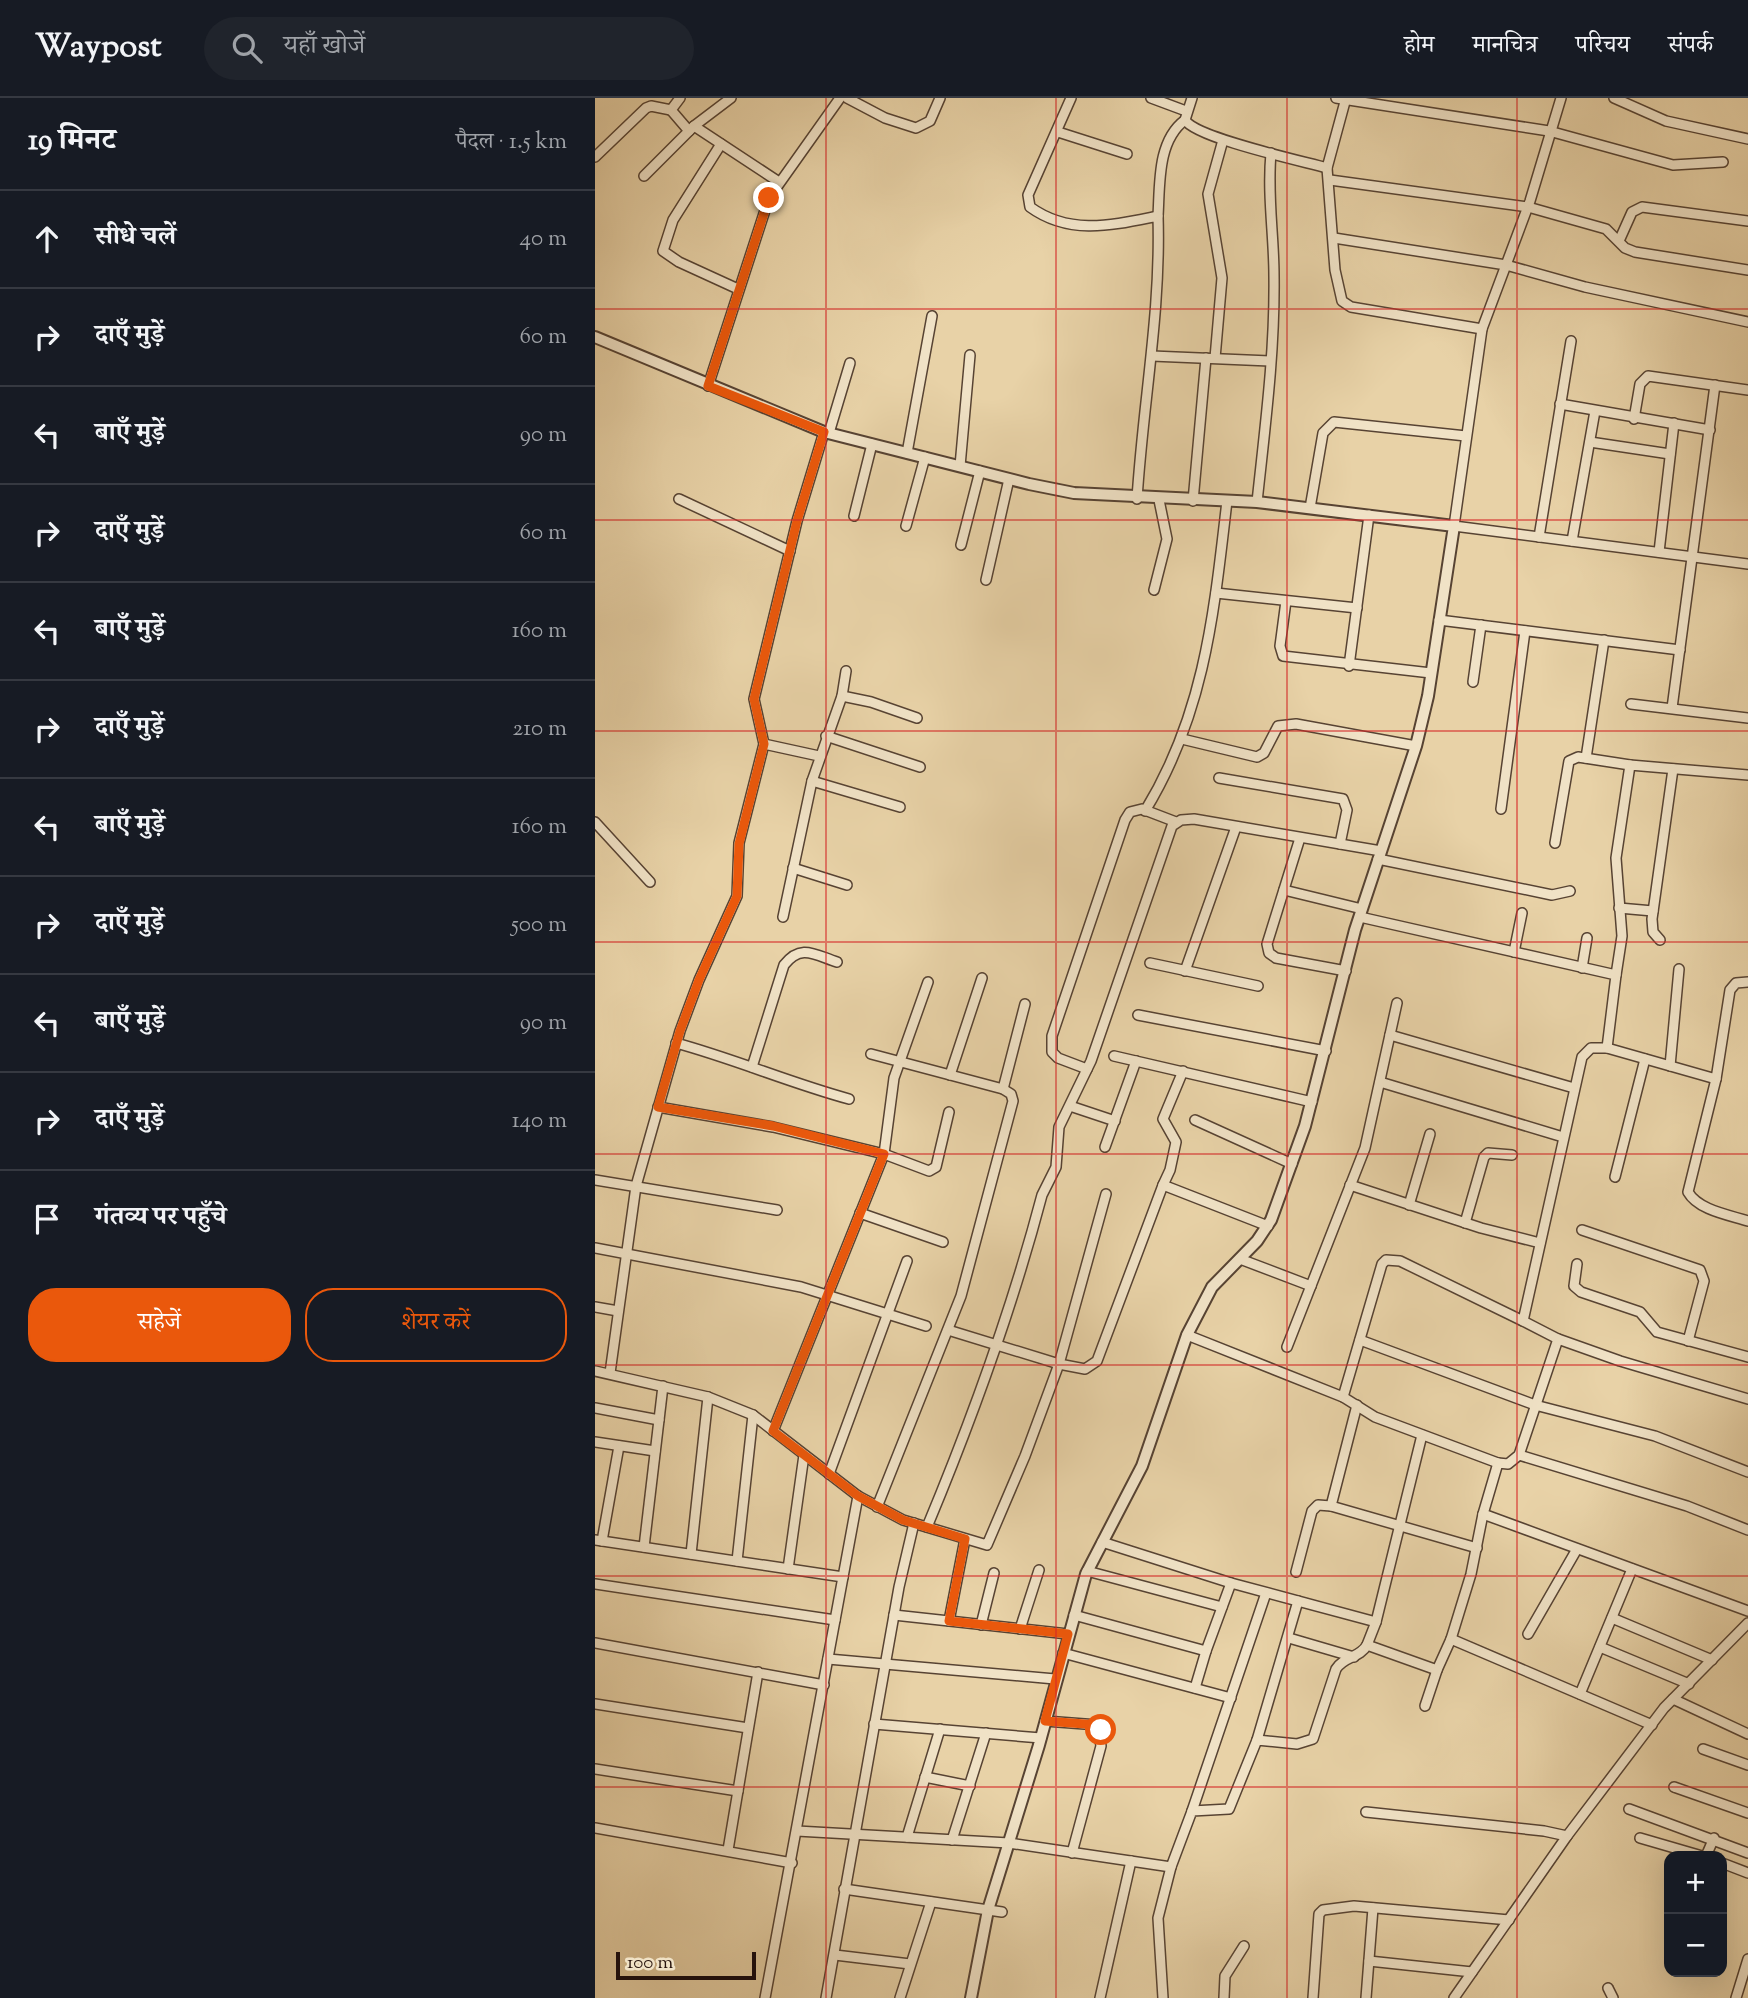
<!DOCTYPE html>
<html lang="hi">
<meta charset="utf-8">
<style>
body{margin:0;font-family:"Sorts Mill Goudy","Noto Serif Devanagari",serif;background:#20242c;color:#f1f3f6}
.controls{position:absolute;right:21px;bottom:21px;display:grid;overflow:hidden;border-radius:14px;box-shadow:0 7px 28px #0002}
.controls button{width:63px;height:63px;display:grid;place-items:center;padding:0;border:0;border-bottom:2px solid #363941;background:#171b24;color:#f1f3f6;font:35px sans-serif}
.scale{position:absolute;left:21px;bottom:18px;width:140px;box-sizing:border-box;padding-left:7px;border:4px solid #27130c;border-top:0;font-size:19px;line-height:24px;white-space:nowrap;color:#27130c;-webkit-text-stroke:5px #f0e2c6;paint-order:stroke}
.stop{position:absolute;width:21px;height:21px;margin:-16px;border:5px solid #ea580c;border-radius:50%;background:#fff}
.stop.end{background:#ea580c;border-color:#fff;box-shadow:0 2px 7px #0008}
.list{margin:0;padding:0;list-style:none}
h2{display:flex;justify-content:space-between;align-items:center;height:91px;margin:0;padding:0 28px;font-size:30px}
h2 small{font-size:23px;font-weight:400;color:#9ea1a6}
.list li{display:grid;grid-template-columns:46px 1fr auto;gap:21px;align-items:center;box-sizing:border-box;height:98px;padding:0 28px;border-top:2px solid #363941}
.list b{display:block;font-size:26px;white-space:nowrap}
.list em{font-size:23px;font-style:normal;color:#9ea1a6}
.actions{display:flex;gap:14px;padding:21px 28px}
.actions a{flex:1;padding:16px 0;border:2px solid #ea580c;border-radius:28px;text-align:center;font-size:24px;color:#ea580c}
.actions .main{background:#ea580c;color:#fff}
.icon{flex:none;width:38px;height:38px;fill:none;stroke:currentColor;stroke-width:2;stroke-linecap:round;stroke-linejoin:round}
.map{position:relative;flex:none;width:1153px;height:1900px;overflow:hidden}
header{display:flex;align-items:center;gap:42px;box-sizing:border-box;height:98px;padding:0 35px;background:#171b24;border-bottom:2px solid #363941}
header strong{font-size:33px}
nav{display:flex;gap:38px;margin-inline-start:auto;font-size:24px}
.search{width:490px;height:63px;background:#20242c;display:flex;align-items:center;gap:18px;box-sizing:border-box;padding:0 24px;border-radius:38px;color:#9ea1a6;font-size:26px}
main{display:flex}
aside{flex:1;background:#171b24}
.map>svg:first-child{display:block}
.lines{fill:none;stroke-linecap:round;stroke-linejoin:round}
.minor-casing{stroke:#574333;stroke-width:12}
.tertiary-casing{stroke:#574333;stroke-width:14}
.minor{stroke:#f0e2c6;stroke-width:9}
.tertiary{stroke:#f0e2c6;stroke-width:10}
.route{stroke:#ea580c;stroke-width:9}
.grid{fill:none;stroke:#d62828;stroke-width:2;stroke-opacity:0.55}
</style>
<header>
<strong>Waypost</strong>
<div class="search"><svg class="icon" aria-label="search" viewBox="0 0 24 24"><circle cx="10" cy="10" r="6"/><path d="M15 15l6 6"/></svg>यहाँ खोजें</div>
<nav><a>होम</a><a>मानचित्र</a><a>परिचय</a><a>संपर्क</a></nav>
</header>
<main>
<aside>
<h2>19 मिनट<small>पैदल · 1.5 km</small></h2>
<ul class="list">
<li><svg class="icon" aria-label="ahead" viewBox="0 0 24 24"><path d="M12 20V5M6 11l6-6 6 6"/></svg><div><b>सीधे चलें</b></div><em>40 m</em></li>
<li><svg class="icon" aria-label="right" viewBox="0 0 24 24"><path d="M7 20v-9h11M14 6l5 5-5 5"/></svg><div><b>दाएँ मुड़ें</b></div><em>60 m</em></li>
<li><svg class="icon" aria-label="left" viewBox="0 0 24 24"><path d="M17 20v-9H6M10 6l-5 5 5 5"/></svg><div><b>बाएँ मुड़ें</b></div><em>90 m</em></li>
<li><svg class="icon" aria-label="right" viewBox="0 0 24 24"><path d="M7 20v-9h11M14 6l5 5-5 5"/></svg><div><b>दाएँ मुड़ें</b></div><em>60 m</em></li>
<li><svg class="icon" aria-label="left" viewBox="0 0 24 24"><path d="M17 20v-9H6M10 6l-5 5 5 5"/></svg><div><b>बाएँ मुड़ें</b></div><em>160 m</em></li>
<li><svg class="icon" aria-label="right" viewBox="0 0 24 24"><path d="M7 20v-9h11M14 6l5 5-5 5"/></svg><div><b>दाएँ मुड़ें</b></div><em>210 m</em></li>
<li><svg class="icon" aria-label="left" viewBox="0 0 24 24"><path d="M17 20v-9H6M10 6l-5 5 5 5"/></svg><div><b>बाएँ मुड़ें</b></div><em>160 m</em></li>
<li><svg class="icon" aria-label="right" viewBox="0 0 24 24"><path d="M7 20v-9h11M14 6l5 5-5 5"/></svg><div><b>दाएँ मुड़ें</b></div><em>500 m</em></li>
<li><svg class="icon" aria-label="left" viewBox="0 0 24 24"><path d="M17 20v-9H6M10 6l-5 5 5 5"/></svg><div><b>बाएँ मुड़ें</b></div><em>90 m</em></li>
<li><svg class="icon" aria-label="right" viewBox="0 0 24 24"><path d="M7 20v-9h11M14 6l5 5-5 5"/></svg><div><b>दाएँ मुड़ें</b></div><em>140 m</em></li>
<li><svg class="icon" aria-label="arrive" viewBox="0 0 24 24"><path d="M6 21V4h12l-3 4 3 4H6"/></svg><div><b>गंतव्य पर पहुँचे</b></div></li>
</ul>
<div class="actions"><a class="main">सहेजें</a><a>शेयर करें</a></div>
</aside>
<div class="map">
<svg width="1153" height="1900" viewBox="0 0 1153 1900">
<rect width="100%" height="100%" fill="#e8d2a7"/>
<filter id="stains"><feTurbulence type="fractalNoise" baseFrequency=".00286" numOctaves="4"/><feColorMatrix values="0 0 0 0 .2 0 0 0 0 .09 0 0 0 0 .02 0 0 0 .5 -.17"/></filter>
<radialGradient id="worn" r=".72"><stop offset=".6" stop-color="#630" stop-opacity="0"/><stop offset="1" stop-color="#630" stop-opacity=".3"/></radialGradient>
<g class="lines">
<defs>
<g id="minor">
<path d="M 85,0 L 76,12 L 94,33"/>
<path d="M 252,0 L 290,20 L 321,30 L 335,23 L 345,0"/>
<path d="M 476,0 L 433,97 L 435,109 C 475,138 518,127 563,118 C 566,215 548,304 542,401"/>
<path d="M 556,0 L 591,13"/>
<path d="M 597,0 L 590,22 C 601,40 707,63 732,70"/>
<path d="M 741,0 L 954,33 L 1078,67 L 1128,64"/>
<path d="M 751,0 L 732,70 L 740,172 L 747,203 L 756,209 L 887,231"/>
<path d="M 966,0 L 935,103 L 887,231 L 859,428 L 1153,466"/>
<path d="M 1019,0 L 1071,23 L 1153,41"/>
<path d="M 99,28 L 184,84"/>
<path d="M 463,34 L 532,56"/>
<path d="M 126,46 L 78,122 L 68,153 L 84,164 L 143,191"/>
<path d="M 0,59 L 51,10 L 56,8 L 76,12"/>
<path d="M 49,78 L 99,28 L 136,0"/>
<path d="M 735,82 L 933,109 L 1011,131 L 1030,150 L 1040,154 L 1153,172"/>
<path d="M 563,118 C 565,86 562,43 590,22"/>
<path d="M 739,140 L 911,167 L 990,189 L 1153,224"/>
<path d="M 1024,143 L 1037,114 L 1047,109 L 1153,123"/>
<path d="M 557,258 L 675,263"/>
<path d="M 620,260 L 627,180 L 613,96 L 628,42"/>
<path d="M 113,288 L 174,100 L 245,0"/>
<path d="M 965,306 L 1115,332"/>
<path d="M 1039,321 L 1045,286 L 1053,278 L 1153,292"/>
<path d="M 234,335 L 255,265"/>
<path d="M 995,344 L 1075,356"/>
<path d="M 312,355 L 337,218"/>
<path d="M 365,368 L 375,257"/>
<path d="M 84,401 L 195,453"/>
<path d="M 598,403 L 611,260"/>
<path d="M 662,404 C 670,329 680,254 679,178 C 679,137 672,97 676,55"/>
<path d="M 715,410 L 728,335 L 739,324 L 871,338"/>
<path d="M 259,418 L 277,346"/>
<path d="M 311,428 L 330,359"/>
<path d="M 944,439 L 976,243"/>
<path d="M 977,443 L 1000,313"/>
<path d="M 366,447 L 385,373"/>
<path d="M 1064,454 L 1079,325"/>
<path d="M 391,482 L 414,381"/>
<path d="M 559,492 L 572,441 L 564,402"/>
<path d="M 621,495 L 762,510"/>
<path d="M 691,503 L 685,548 L 688,558 L 836,575"/>
<path d="M 844,522 L 1085,552"/>
<path d="M 754,568 L 774,417"/>
<path d="M 878,584 L 886,527"/>
<path d="M 247,598 L 276,604 L 322,620"/>
<path d="M 1036,606 L 1153,620"/>
<path d="M 1077,610 L 1120,287"/>
<path d="M 231,638 L 325,669"/>
<path d="M 587,641 L 662,659 L 669,655 L 683,628 L 701,626 L 821,648"/>
<path d="M 169,646 L 224,658"/>
<path d="M 991,660 L 1009,542"/>
<path d="M 624,680 L 748,701 L 752,712 L 745,746"/>
<path d="M 217,683 L 305,709"/>
<path d="M 906,711 L 930,533"/>
<path d="M 550,713 C 610,615 619,514 632,403"/>
<path d="M 0,724 L 55,784"/>
<path d="M 705,740 L 672,846 L 674,855 L 681,860 L 751,873"/>
<path d="M 960,745 L 974,663 L 983,659 L 1035,667"/>
<path d="M 783,761 L 957,797 L 975,793"/>
<path d="M 198,770 L 252,787"/>
<path d="M 689,792 L 767,811"/>
<path d="M 1024,810 L 1058,813"/>
<path d="M 188,819 L 217,683 L 247,598 L 251,573"/>
<path d="M 765,819 L 1021,877 L 1012,950 L 996,950 L 987,959 L 928,1223 L 963,1241 L 924,1357 L 913,1366 L 903,1365 L 888,1416 L 1153,1513"/>
<path d="M 1065,842 L 1058,834 L 1057,821 L 1078,671"/>
<path d="M 919,854 L 927,815"/>
<path d="M 555,865 L 663,888"/>
<path d="M 987,870 L 992,840"/>
<path d="M 590,873 L 641,729"/>
<path d="M 1021,877 L 1027,838 L 1021,760 L 1035,667 L 1153,677"/>
<path d="M 543,917 L 731,953"/>
<path d="M 795,937 L 979,990"/>
<path d="M 81,945 C 140,961 195,985 254,1001"/>
<path d="M 1012,950 L 1121,981 L 1135,892 L 1141,885 L 1153,884"/>
<path d="M 276,956 L 408,991 L 416,996 L 418,1003 L 366,1198 L 282,1409"/>
<path d="M 519,958 L 717,1004"/>
<path d="M 1075,968 L 1084,871"/>
<path d="M 157,969 L 189,867 C 206,845 220,857 242,864"/>
<path d="M 492,971 L 463,960 L 457,954 L 457,938 L 530,722 L 535,714 L 547,711 L 581,724"/>
<path d="M 588,973 L 568,1021 L 581,1044 L 575,1072 L 568,1087 L 673,1128"/>
<path d="M 355,977 L 387,880"/>
<path d="M 1121,981 L 1093,1094 C 1103,1112 1134,1117 1153,1123"/>
<path d="M 785,984 L 968,1039"/>
<path d="M 408,991 L 430,906"/>
<path d="M 475,1008 L 520,1023"/>
<path d="M 63,1009 L 178,1029 L 289,1056 L 334,1073 L 341,1069 L 354,1014"/>
<path d="M 600,1022 L 697,1066"/>
<path d="M 510,1049 L 541,963"/>
<path d="M 1020,1079 L 1050,961"/>
<path d="M 0,1082 L 182,1112"/>
<path d="M 755,1087 L 886,1130 L 945,1145"/>
<path d="M 814,1107 L 835,1036"/>
<path d="M 265,1115 L 348,1144"/>
<path d="M 870,1125 L 889,1059 L 893,1055 L 917,1057"/>
<path d="M 987,1132 L 1105,1172 L 1109,1183 L 1093,1243"/>
<path d="M 0,1150 L 206,1189 L 331,1228"/>
<path d="M 645,1161 L 716,1188"/>
<path d="M 982,1166 L 979,1188 L 986,1194 L 1045,1214 L 1062,1234 L 1153,1259"/>
<path d="M 0,1209 L 23,1213"/>
<path d="M 353,1232 L 464,1266 L 511,1096"/>
<path d="M 592,1237 L 748,1299 L 780,1319 L 903,1365"/>
<path d="M 963,1241 L 1025,1263 L 1153,1301"/>
<path d="M 765,1242 L 940,1307 L 1060,1338 L 1153,1374"/>
<path d="M 692,1249 L 770,1050 L 802,905"/>
<path d="M 0,1273 L 113,1299 L 158,1317 L 263,1398 L 308,1422 L 392,1447 L 430,1358 L 464,1266 L 490,1271 L 502,1263 L 568,1087"/>
<path d="M 15,1275 L 41,1088 L 85,933 L 104,882 L 142,798 L 144,745 L 169,646 L 159,601 L 202,423 L 229,334"/>
<path d="M 748,1299 L 787,1166 L 791,1162 L 805,1163 L 928,1223"/>
<path d="M 762,1307 L 736,1408 L 882,1450"/>
<path d="M 0,1310 L 64,1322"/>
<path d="M 178,1333 L 289,1056 L 299,980 L 333,884"/>
<path d="M 0,1344 L 60,1353"/>
<path d="M 924,1357 L 1092,1408 L 1153,1432"/>
<path d="M 234,1376 L 312,1163"/>
<path d="M 332,1429 C 377,1321 417,1211 447,1097 L 461,1069 L 464,1029 L 496,963 L 577,728 L 586,722 L 599,721 L 786,753"/>
<path d="M 0,1442 L 248,1479"/>
<path d="M 7,1443 L 24,1348"/>
<path d="M 507,1444 L 636,1485"/>
<path d="M 49,1449 L 68,1288"/>
<path d="M 96,1456 L 113,1299"/>
<path d="M 142,1463 L 158,1317"/>
<path d="M 193,1471 L 209,1357"/>
<path d="M 492,1473 L 627,1509"/>
<path d="M 701,1474 L 717,1413 L 723,1407 L 736,1408"/>
<path d="M 0,1486 L 240,1522"/>
<path d="M 299,1517 L 473,1536"/>
<path d="M 479,1517 L 611,1553 L 636,1485 L 781,1524 L 772,1547 L 842,1572 L 856,1541 L 1057,1627"/>
<path d="M 1017,1520 L 1117,1562"/>
<path d="M 354,1523 L 370,1441"/>
<path d="M 781,1524 L 827,1337"/>
<path d="M 386,1527 L 399,1475"/>
<path d="M 425,1531 L 444,1472"/>
<path d="M 933,1536 L 982,1451"/>
<path d="M 694,1540 L 759,1559"/>
<path d="M 856,1541 L 876,1476 L 888,1416"/>
<path d="M 0,1545 L 229,1587"/>
<path d="M 1005,1549 L 1094,1586"/>
<path d="M 468,1555 L 636,1600"/>
<path d="M 233,1561 L 460,1581"/>
<path d="M 600,1590 L 611,1553"/>
<path d="M 985,1596 L 1037,1471"/>
<path d="M 1078,1601 L 1153,1636"/>
<path d="M 0,1606 L 153,1630"/>
<path d="M 830,1608 L 842,1572"/>
<path d="M 450,1623 L 503,1627 L 506,1648 L 477,1755"/>
<path d="M 279,1626 L 446,1640"/>
<path d="M 662,1642 L 703,1503"/>
<path d="M 1108,1651 L 1153,1667"/>
<path d="M 0,1671 L 143,1693"/>
<path d="M 330,1679 L 375,1688"/>
<path d="M 1079,1689 L 1153,1715"/>
<path d="M 1034,1711 L 1153,1755"/>
<path d="M 597,1713 L 671,1495"/>
<path d="M 771,1714 L 949,1733 L 972,1738 L 859,1900"/>
<path d="M 0,1730 L 197,1765"/>
<path d="M 202,1733 L 414,1745 L 576,1769 L 597,1713 L 634,1711 L 662,1642 L 702,1646 L 718,1641 L 741,1571 C 749,1558 765,1560 772,1547"/>
<path d="M 972,1738 L 1069,1610 L 1153,1525"/>
<path d="M 312,1739 L 345,1631"/>
<path d="M 1045,1740 L 1107,1758"/>
<path d="M 357,1742 L 391,1635"/>
<path d="M 133,1752 L 163,1574"/>
<path d="M 1111,1758 L 1119,1740"/>
<path d="M 1127,1765 L 1153,1775"/>
<path d="M 249,1791 L 407,1814"/>
<path d="M 240,1857 L 315,1866"/>
<path d="M 774,1863 L 877,1874"/>
<path d="M 1013,1890 L 1018,1900"/>
<path d="M 170,1900 L 263,1398"/>
<path d="M 231,1900 L 304,1489 L 319,1425"/>
<path d="M 305,1900 L 336,1804"/>
<path d="M 505,1900 L 536,1763"/>
<path d="M 568,1900 L 563,1820 L 576,1769"/>
<path d="M 629,1900 L 630,1878 L 649,1848"/>
<path d="M 718,1900 L 724,1816 L 728,1812 L 759,1808 L 914,1822"/>
<path d="M 771,1900 L 778,1810"/>
<path d="M 1141,1900 L 1153,1861"/>
</g>
<path id="tertiary" d="M 0,239 L 229,334 L 434,386 L 479,395 L 662,404 L 859,428 L 833,598 L 821,648 L 760,832 L 710,1028 L 676,1122 L 662,1143 L 617,1189 L 592,1237 L 547,1368 L 491,1476 L 444,1647 L 393,1812 L 376,1900"/>
</defs>
<use href="#minor" class="minor-casing"/>
<use href="#tertiary" class="tertiary-casing"/>
<use href="#minor" class="minor"/>
<use href="#tertiary" class="tertiary"/>
</g>
<g class="lines">
<path class="route" d="M 174,100 L 113,288 L 229,334 L 202,423 L 159,601 L 169,646 L 144,746 L 142,798 L 104,882 L 85,933 L 63,1009 L 178,1028 L 289,1056 L 178,1333 L 263,1398 L 308,1422 L 370,1441 L 354,1523 L 473,1536 L 450,1623 L 503,1627 L 506,1632"/>
</g>
<path class="grid" d="M 231,0 L 231,1900M 461,0 L 461,1900M 692,0 L 692,1900M 922,0 L 922,1900M 0,211 L 1153,211M 0,422 L 1153,422M 0,633 L 1153,633M 0,844 L 1153,844M 0,1056 L 1153,1056M 0,1267 L 1153,1267M 0,1478 L 1153,1478M 0,1689 L 1153,1689"/>
<rect width="100%" height="100%" filter="url(#stains)"/>
<rect width="100%" height="100%" fill="url(#worn)"/>
</svg>
<div class="controls">
<button>+</button>
<button>−</button>
</div>
<div class="scale">100 m</div>
<div class="stop" style="left:506px;top:1632px"></div>
<div class="stop end" style="left:174px;top:100px"></div>
</div>
</main>
